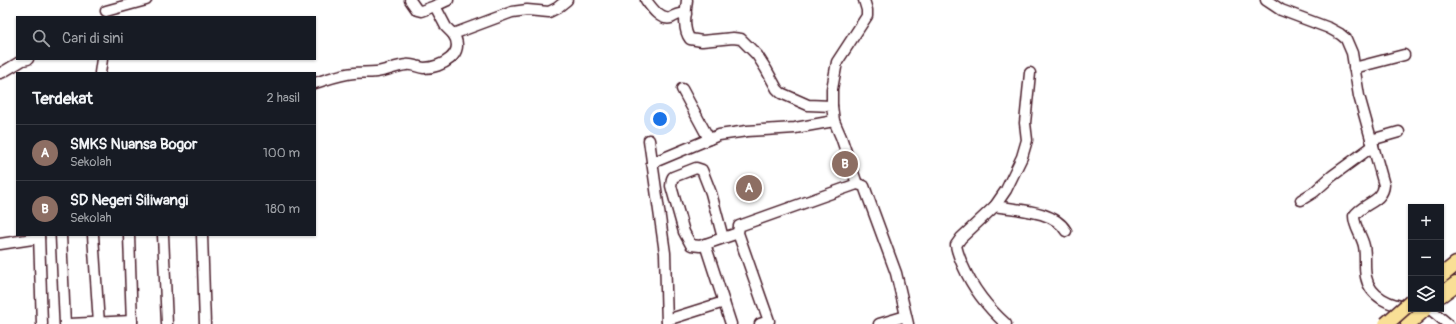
<!DOCTYPE html>
<html lang="id">
<meta charset="utf-8">
<style>
body{margin:0;font-family:Pangolin,sans-serif;background:#20242c;color:#f1f3f6}
.controls{position:absolute;right:12px;bottom:12px;display:grid;overflow:hidden;border-radius:0px;box-shadow:0 1px 3px #0004}
.controls button{width:36px;height:36px;display:grid;place-items:center;padding:0;border:0;border-bottom:1px solid #363941;background:#171b24;color:#f1f3f6;font:20px sans-serif}
.you{position:absolute;left:660px;top:119px;width:14px;height:14px;margin:-10px;border:3px solid #fff;border-radius:50%;background:#1a73e8;box-shadow:0 0 0 6px #1a73e833}
.badge{display:grid;place-items:center;width:26px;height:26px;border-radius:50%;background:#d1495b;color:#fff;font-size:13px;font-weight:700}
.pin{position:absolute;translate:-50% -50%;border:2px solid #fff;box-shadow:0 1px 4px #0006}
.list{margin:0;padding:0;list-style:none}
h2{display:flex;justify-content:space-between;align-items:center;height:52px;margin:0;padding:0 16px;font-size:17px}
h2 small{font-size:13px;font-weight:400;color:#9ea1a6}
.list li{display:grid;grid-template-columns:26px 1fr auto;gap:12px;align-items:center;box-sizing:border-box;height:56px;padding:0 16px;border-top:1px solid #363941}
.list b{display:block;font-size:15px;white-space:nowrap}
.list p{margin:0;font-size:13px;white-space:nowrap;color:#9ea1a6}
.list em{font-size:13px;font-style:normal;color:#9ea1a6}
.icon{flex:none;width:22px;height:22px;fill:none;stroke:currentColor;stroke-width:2;stroke-linecap:round;stroke-linejoin:round}
.map{position:relative;flex:none;width:1456px;height:324px;overflow:hidden}
.search{position:absolute;background:#171b24;box-shadow:0 1px 3px #0004;left:16px;top:16px;width:300px;height:44px;display:flex;align-items:center;gap:10px;box-sizing:border-box;padding:0 14px;border-radius:0px;color:#9ea1a6;font-size:15px}
.panel{position:absolute;background:#171b24;box-shadow:0 1px 3px #0004;left:16px;top:72px;width:300px;height:164px;border-radius:0px}
.map>svg:first-child{display:block}
.lines{fill:none;stroke-linecap:round;stroke-linejoin:round}
.minor-casing{stroke:#4a1f2b;stroke-width:13}
.highway-casing{stroke:#4a1f2b;stroke-width:17}
.minor{stroke:#fff;stroke-width:10}
.highway{stroke:#f9df96;stroke-width:14}
.highway-bridge-casing{stroke:#4a1f2b;stroke-width:17;stroke-linecap:butt}
.highway-bridge{stroke:#f9df96;stroke-width:14}
</style>
<div class="map">
<svg width="1456" height="324" viewBox="0 0 1456 324">
<rect width="100%" height="100%" fill="#fff"/>
<filter id="ink" filterUnits="userSpaceOnUse"><feTurbulence type="fractalNoise" baseFrequency=".025" numOctaves="2"/><feDisplacementMap in="SourceGraphic" scale="8" xChannelSelector="R" yChannelSelector="G"/><feConvolveMatrix kernelMatrix="1 2 1 2 8 2 1 2 1" color-interpolation-filters="sRGB"/></filter>
<g filter="url(#ink)">
<g class="lines">
<defs>
<g id="minor">
<path d="M 410,0 L 417,10 L 421,11 L 435,6 L 446,27 L 453,34"/>
<path d="M 646,0 C 651,7 660,21 671,18 C 676,15 680,13 686,14"/>
<path d="M 687,0 C 686,11 682,29 690,39 L 702,41 L 733,38 L 741,39 L 757,55 L 766,69 L 777,89 L 781,93 L 808,105 L 832,106 L 834,121 L 841,137 L 857,184"/>
<path d="M 1266,0 L 1281,10 L 1329,28 L 1340,34 L 1346,39 L 1352,53 L 1359,96 L 1384,185 C 1383,202 1363,203 1354,216 C 1354,227 1362,236 1364,246 C 1366,256 1364,267 1366,277 C 1370,297 1391,306 1409,307"/>
<path d="M 435,6 L 448,0"/>
<path d="M 106,11 L 146,0"/>
<path d="M 1354,68 L 1404,55"/>
<path d="M 0,73 L 3,72 L 23,60 L 28,59"/>
<path d="M 100,73 L 102,59"/>
<path d="M 315,83 C 328,79 341,74 354,73 C 361,72 368,73 376,72 C 386,71 396,66 406,65 C 412,64 417,67 424,68 C 441,68 467,54 453,34 L 512,12 L 527,10 L 549,12 L 557,8 L 567,0"/>
<path d="M 682,89 L 709,139"/>
<path d="M 832,106 L 832,89 L 837,62 L 867,16 L 867,10 L 864,0"/>
<path d="M 649,140 L 665,253 L 667,324"/>
<path d="M 1371,140 L 1399,132"/>
<path d="M 652,163 L 719,135 L 747,131 L 795,128 L 834,121"/>
<path d="M 1301,200 L 1314,192 L 1332,176 L 1373,146"/>
<path d="M 995,206 C 1016,210 1054,210 1066,231"/>
<path d="M 39,235 L 42,324"/>
<path d="M 61,235 L 65,324"/>
<path d="M 93,235 L 99,324"/>
<path d="M 129,235 L 132,324"/>
<path d="M 163,235 L 167,324"/>
<path d="M 202,235 L 205,324"/>
<path d="M 723,238 L 711,193 L 702,170 L 696,168 L 673,177 L 672,179 L 671,186 L 684,232 L 691,245 L 700,246 L 738,233"/>
<path d="M 0,244 L 39,238"/>
<path d="M 705,244 L 731,324"/>
<path d="M 1430,309 L 1448,324"/>
<path d="M 667,320 L 724,302"/>
<path d="M 69,324 L 132,321"/>
<path d="M 760,324 L 769,321 L 738,233 L 739,226 L 857,184 L 864,186 L 896,273 L 908,324"/>
<path d="M 879,324 L 906,316"/>
<path d="M 1006,324 C 987,307 973,289 963,266 C 960,259 957,252 956,245 L 961,238 L 995,206 L 1006,190 L 1022,157 L 1027,140 L 1025,123 L 1030,73"/>
</g>
<g id="highway">
<path d="M 1441,276 L 1456,264"/>
<path d="M 1441,295 L 1456,284"/>
<path d="M 1408,324 L 1425,309"/>
</g>
</defs>
<use href="#minor" class="minor-casing"/>
<use href="#highway" class="highway-casing"/>
<use href="#minor" class="minor"/>
<use href="#highway" class="highway"/>
<defs>
<path id="highway-bridge" d="M 1386,324 L 1411,302"/>
</defs>
<use href="#highway-bridge" class="highway-bridge-casing"/>
<use href="#highway-bridge" class="highway-bridge"/>
</g>
</g>
</svg>
<div class="controls">
<button>+</button>
<button>−</button>
<button><svg class="icon" aria-label="layers" viewBox="0 0 24 24"><path d="M12 4l9 5-9 5-9-5zM3 14l9 5 9-5"/></svg></button>
</div>
<div class="you"></div>
<div class="pin badge" style="left:749px;top:188px;background:#8d6e63">A</div>
<div class="pin badge" style="left:845px;top:164px;background:#8d6e63">B</div>
<div class="search"><svg class="icon" aria-label="search" viewBox="0 0 24 24"><circle cx="10" cy="10" r="6"/><path d="M15 15l6 6"/></svg>Cari di sini</div>
<section class="panel">
<h2>Terdekat<small>2 hasil</small></h2>
<ul class="list">
<li><span class="badge" style="background:#8d6e63">A</span><div><b>SMKS Nuansa Bogor</b><p>Sekolah</p></div><em>100 m</em></li>
<li><span class="badge" style="background:#8d6e63">B</span><div><b>SD Negeri Siliwangi</b><p>Sekolah</p></div><em>180 m</em></li>
</ul>
</section>
</div>
